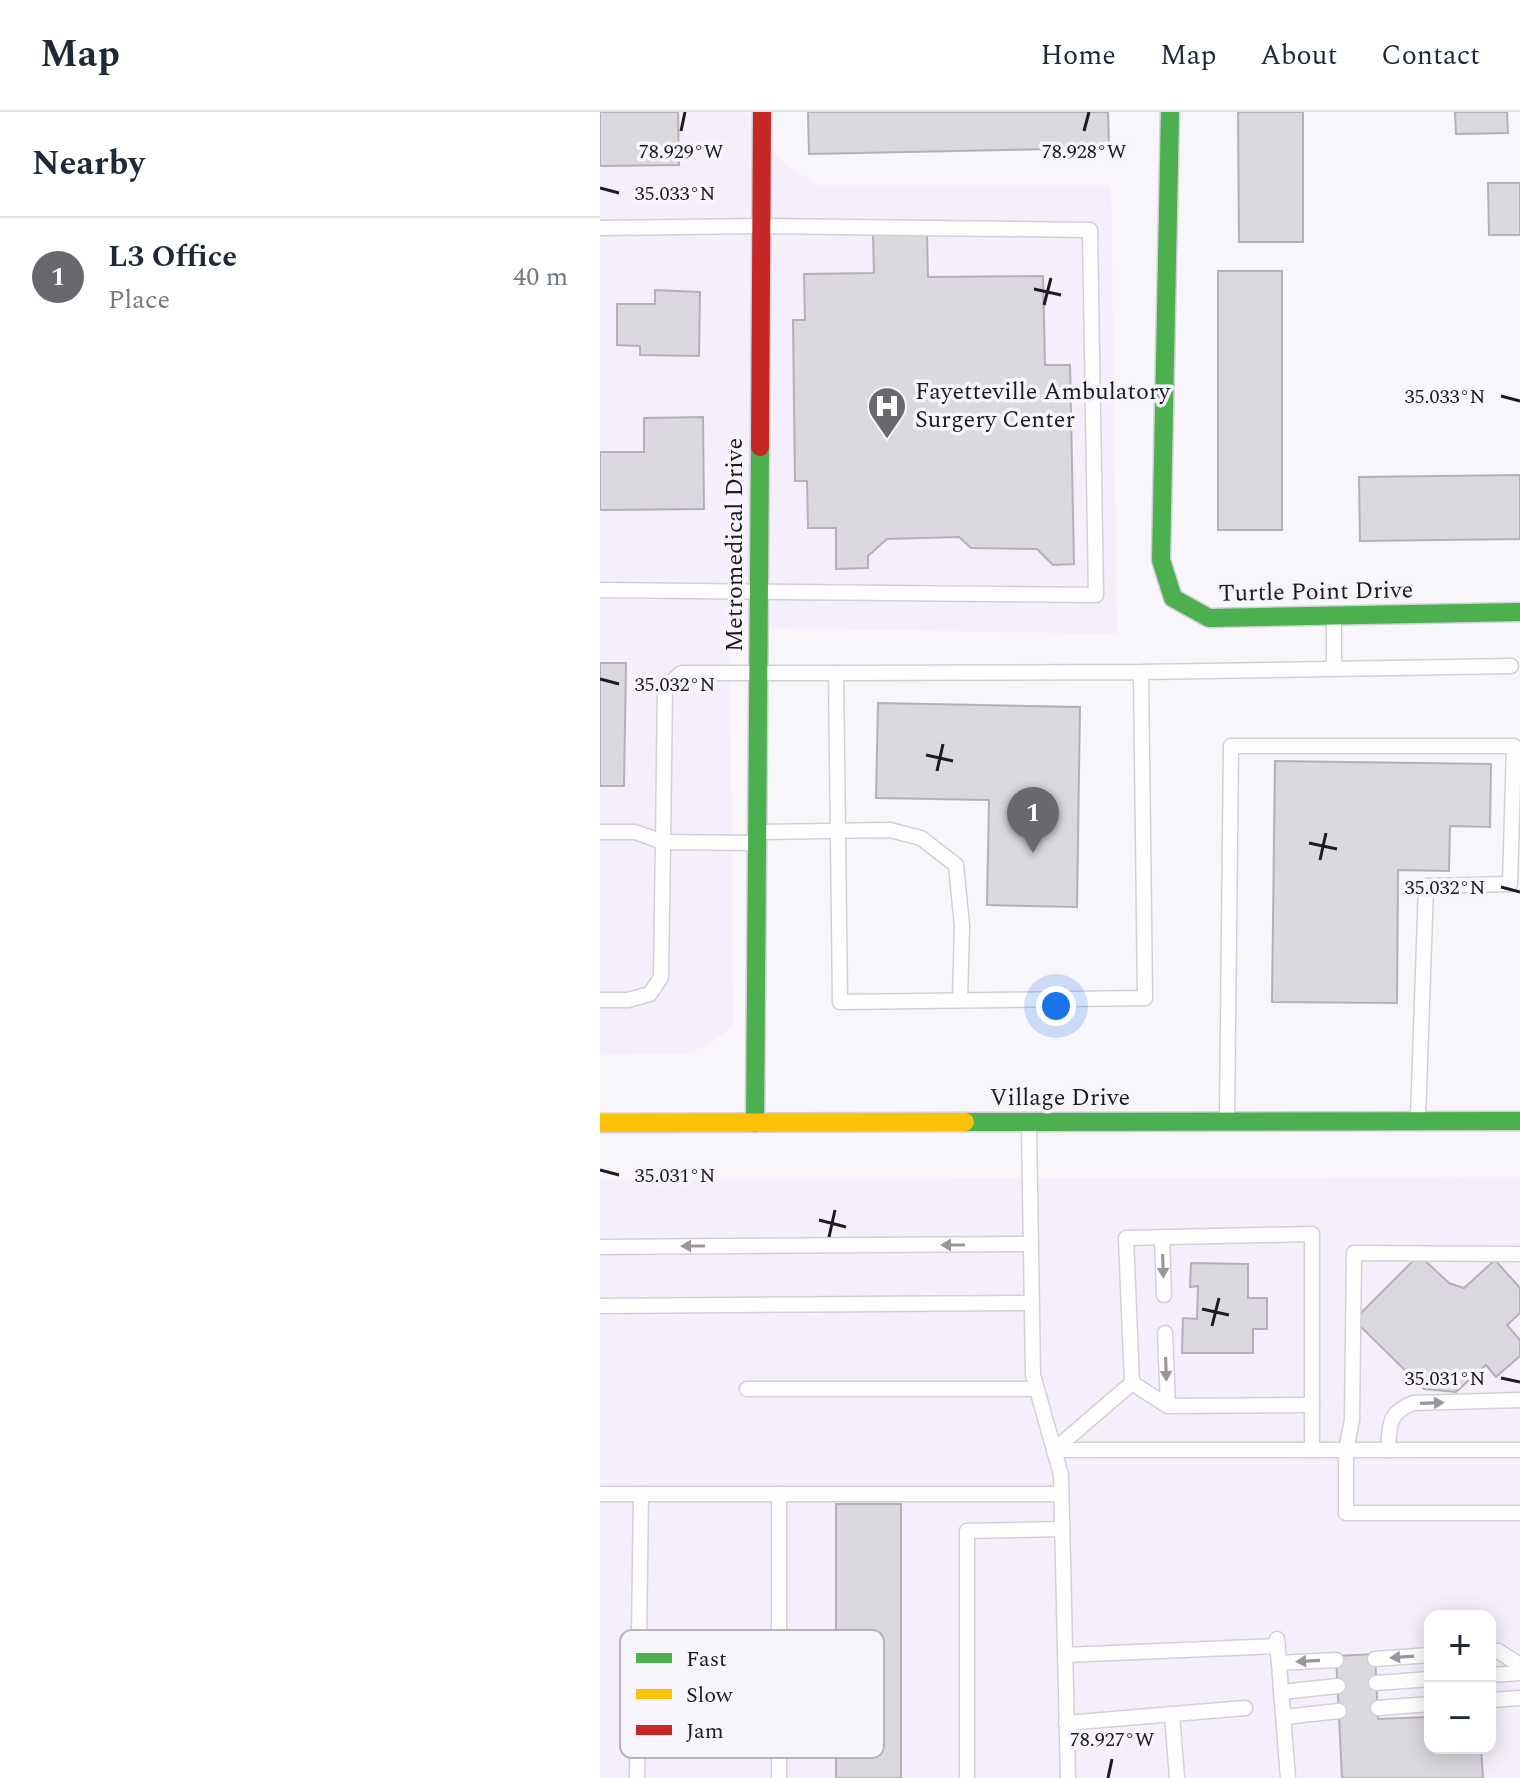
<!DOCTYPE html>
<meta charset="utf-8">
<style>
body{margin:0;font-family:Spectral,serif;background:#f2f2f3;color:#1f2937}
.controls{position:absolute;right:24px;bottom:24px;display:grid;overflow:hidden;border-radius:16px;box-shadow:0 4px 20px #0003}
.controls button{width:72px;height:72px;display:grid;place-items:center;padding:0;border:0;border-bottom:2px solid #e0e1e3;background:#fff;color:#1f2937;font:40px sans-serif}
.you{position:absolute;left:456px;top:894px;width:28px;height:28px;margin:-20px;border:6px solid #fff;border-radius:50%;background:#1a73e8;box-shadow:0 0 0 12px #1a73e833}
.badge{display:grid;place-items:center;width:52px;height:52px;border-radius:50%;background:#6a676e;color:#fff;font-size:26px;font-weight:700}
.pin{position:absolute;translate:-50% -66px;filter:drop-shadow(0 2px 4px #0008)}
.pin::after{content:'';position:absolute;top:42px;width:28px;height:24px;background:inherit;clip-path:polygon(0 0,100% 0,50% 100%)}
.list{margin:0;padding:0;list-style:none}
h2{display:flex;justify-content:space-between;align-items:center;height:104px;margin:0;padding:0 32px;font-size:34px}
h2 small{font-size:26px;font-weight:400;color:#747a83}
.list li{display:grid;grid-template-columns:52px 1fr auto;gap:24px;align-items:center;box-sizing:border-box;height:120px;padding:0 32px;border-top:2px solid #e0e1e3}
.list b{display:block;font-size:30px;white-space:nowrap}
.list p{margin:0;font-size:26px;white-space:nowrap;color:#747a83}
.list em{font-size:26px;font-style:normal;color:#747a83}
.map{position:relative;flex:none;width:920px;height:1666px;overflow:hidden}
header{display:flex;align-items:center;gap:48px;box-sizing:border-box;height:112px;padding:0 40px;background:#fff;border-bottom:2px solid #e0e1e3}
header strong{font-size:38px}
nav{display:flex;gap:44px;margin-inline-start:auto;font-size:28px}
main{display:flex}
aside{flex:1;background:#fff}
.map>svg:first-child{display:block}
.built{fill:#f4eefd;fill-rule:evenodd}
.building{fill:#dbd9df;stroke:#b3b0b6;stroke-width:2}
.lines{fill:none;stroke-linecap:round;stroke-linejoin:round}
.lane-casing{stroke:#d2d0d5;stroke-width:17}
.fast-casing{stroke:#d2d0d5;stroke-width:21}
.slow-casing{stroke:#d2d0d5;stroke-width:21}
.jam-casing{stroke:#d2d0d5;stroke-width:21}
.lane{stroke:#fefefe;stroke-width:14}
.fast{stroke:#4caf50;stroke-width:18}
.slow{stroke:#ffc107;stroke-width:18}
.jam{stroke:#c62828;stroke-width:18}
.oneway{fill:#99979b}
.ticks{fill:none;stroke:#1d1a22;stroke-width:3}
.labels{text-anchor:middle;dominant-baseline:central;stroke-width:7;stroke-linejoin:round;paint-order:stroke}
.poi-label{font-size:24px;fill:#1d1a22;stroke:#f7f4fc;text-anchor:start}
.street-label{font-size:24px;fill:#1d1a22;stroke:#f7f4fc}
.key{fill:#f7f4fc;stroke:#b6b3bb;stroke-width:2}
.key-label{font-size:22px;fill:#1d1a22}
.ticks-label{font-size:20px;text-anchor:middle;fill:#1d1a22;stroke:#f7f4fc;stroke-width:7;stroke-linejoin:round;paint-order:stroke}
</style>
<header>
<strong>Map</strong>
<nav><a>Home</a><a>Map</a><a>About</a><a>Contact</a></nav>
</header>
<main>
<aside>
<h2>Nearby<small></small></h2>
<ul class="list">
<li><span class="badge">1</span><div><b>L3 Office</b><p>Place</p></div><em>40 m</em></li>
</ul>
</aside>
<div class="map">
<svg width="920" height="1666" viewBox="0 0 920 1666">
<rect width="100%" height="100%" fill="#f8f6fa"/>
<g class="built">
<path d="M 0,0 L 146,0 L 182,50 L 217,73 L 511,73 L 517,522 L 130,515 L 133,915 L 93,941 L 0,943 Z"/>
<path d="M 920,1065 L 920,1666 L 0,1666 L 0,1068 ZM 830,1504 L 890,1504 L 890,1636 L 830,1636 Z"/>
</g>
<g class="building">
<path d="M 0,0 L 78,0 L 79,53 L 0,54 Z"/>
<path d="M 208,0 L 508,0 L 509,36 L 209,42 Z"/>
<path d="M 638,0 L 703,0 L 703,130 L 639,130 Z"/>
<path d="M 855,0 L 907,0 L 908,21 L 856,22 Z"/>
<path d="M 888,71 L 920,71 L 920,123 L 889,123 Z"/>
<path d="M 327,121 L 328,165 L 443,164 L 445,253 L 470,253 L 474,452 L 453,453 L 437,437 L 371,436 L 359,425 L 287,427 L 268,444 L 268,456 L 236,457 L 236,416 L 208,416 L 207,369 L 195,369 L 193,208 L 205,208 L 204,162 L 274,161 L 273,122 Z"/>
<rect x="618" y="159" width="64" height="259"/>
<path d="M 55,178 L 100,180 L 99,244 L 40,243 L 40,234 L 17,233 L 17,192 L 55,192 Z"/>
<path d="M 103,305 L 104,397 L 0,398 L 0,340 L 44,340 L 44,306 Z"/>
<path d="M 920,363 L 920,427 L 760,429 L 759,365 Z"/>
<path d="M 0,551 L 26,551 L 24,674 L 0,674 Z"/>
<path d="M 278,591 L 480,595 L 477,795 L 387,793 L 389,688 L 276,686 Z"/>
<path d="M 675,649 L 891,652 L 890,715 L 850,714 L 849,759 L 798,758 L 797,891 L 672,890 Z"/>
<path d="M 819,1143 L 849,1171 L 864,1176 L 895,1148 L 920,1176 L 920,1201 L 907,1213 L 920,1228 L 920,1244 L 896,1265 L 886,1253 L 856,1280 L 824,1277 L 754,1208 Z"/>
<path d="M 591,1151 L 648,1152 L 648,1186 L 667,1186 L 667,1217 L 653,1217 L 653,1241 L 582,1241 L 583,1206 L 597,1207 L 598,1174 L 590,1175 Z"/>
<rect x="236" y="1392" width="65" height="274"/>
<path d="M 775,1542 L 778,1607 L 830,1605 L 830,1636 L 881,1636 L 883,1666 L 742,1666 L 736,1544 Z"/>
</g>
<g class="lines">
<defs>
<g id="lane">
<path d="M 0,116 L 161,114 L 490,118 L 496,483 L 0,478"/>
<path d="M 734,508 L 734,557"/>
<path d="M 541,560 L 545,886 L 240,890 L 236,561 L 541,560 L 911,554"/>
<path d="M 0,720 L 35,720 L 63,730 L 65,576 L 81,561 L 236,561"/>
<path d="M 161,720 L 290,718 L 321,726 L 356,753 L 362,814 L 360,888"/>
<path d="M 0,888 L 28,888 L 50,882 L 61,865 L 63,730 L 153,731"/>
<path d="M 627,1005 L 631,634 L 914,634 L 910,772 L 826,774 L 818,1006"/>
<path d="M 429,1014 L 433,1263 L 461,1363 L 468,1666"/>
<path d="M 562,1125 L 564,1183"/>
<path d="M 0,1135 L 431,1132"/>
<path d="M 920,1142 L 754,1141 L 752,1308 L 746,1338 L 746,1401 L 920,1401"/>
<path d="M 0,1194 L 431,1191"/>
<path d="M 565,1221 L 568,1294"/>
<path d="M 532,1271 L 568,1294 L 712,1293"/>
<path d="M 147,1277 L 436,1277"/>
<path d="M 454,1338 L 532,1271 L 526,1126 L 712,1122 L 712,1338"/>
<path d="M 454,1338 L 920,1338"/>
<path d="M 788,1338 C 790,1314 787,1301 813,1291 L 920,1288"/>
<path d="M 0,1382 L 461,1382"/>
<path d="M 179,1382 L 179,1666"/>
<path d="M 677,1527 L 688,1666"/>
<path d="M 890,1539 L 898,1539 L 920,1553"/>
<path d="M 465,1543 L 678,1534"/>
<path d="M 775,1547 L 830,1543"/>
<path d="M 679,1551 L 736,1548"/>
<path d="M 890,1563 L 920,1561"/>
<path d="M 776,1571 L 830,1567"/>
<path d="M 681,1580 L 738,1574"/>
<path d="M 890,1588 L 920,1586"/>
<path d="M 778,1596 L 830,1592"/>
<path d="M 572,1602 L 577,1666"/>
<path d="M 684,1605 L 739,1599"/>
<path d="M 466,1611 L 645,1596"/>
<path d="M 37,1666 L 41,1382"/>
<path d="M 367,1666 L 367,1419 L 462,1417"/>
</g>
<g id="fast">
<path d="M 570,0 L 561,448 L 573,486 L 609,506 L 920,500"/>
<path d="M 365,1010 L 920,1009"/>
<path d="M 155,1011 L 160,335"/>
</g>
<path id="slow" d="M 0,1011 L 365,1010"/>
<path id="jam" d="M 160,335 L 162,0"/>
</defs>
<use href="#lane" class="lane-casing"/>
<use href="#fast" class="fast-casing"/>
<use href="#slow" class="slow-casing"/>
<use href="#jam" class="jam-casing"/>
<use href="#lane" class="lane"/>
<use href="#fast" class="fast"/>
<use href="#slow" class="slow"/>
<use href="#jam" class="jam"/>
</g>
<defs><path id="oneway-solid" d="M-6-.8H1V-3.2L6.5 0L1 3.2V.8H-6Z" transform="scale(2)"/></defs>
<g class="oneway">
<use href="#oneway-solid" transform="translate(353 1133) rotate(180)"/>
<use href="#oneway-solid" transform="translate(93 1134) rotate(180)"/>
<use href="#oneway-solid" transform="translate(563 1154) rotate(88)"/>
<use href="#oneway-solid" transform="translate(566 1257) rotate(88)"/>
<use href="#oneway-solid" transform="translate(832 1291) rotate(-2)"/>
<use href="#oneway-solid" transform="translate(802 1545) rotate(176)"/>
<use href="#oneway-solid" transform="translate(708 1549) rotate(177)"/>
</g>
<path class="ticks" d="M 81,19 L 85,0M 484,19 L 489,0M 0,76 L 19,81M 434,177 L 461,183M 444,193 L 451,166M 901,284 L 920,289M 0,567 L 19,572M 326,643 L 353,649M 337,659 L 343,632M 709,731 L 737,737M 720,748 L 726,721M 901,775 L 920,780M 0,1058 L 19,1063M 219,1108 L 246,1115M 229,1125 L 235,1098M 602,1197 L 629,1203M 612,1214 L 619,1186M 901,1266 L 920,1270M 508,1666 L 512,1647"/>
<defs>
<symbol id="hospital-pin" viewBox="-11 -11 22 30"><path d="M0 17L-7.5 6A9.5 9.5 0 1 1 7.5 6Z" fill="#6a676e" stroke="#f7f4fc"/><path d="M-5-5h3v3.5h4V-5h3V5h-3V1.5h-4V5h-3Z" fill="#fff"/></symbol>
</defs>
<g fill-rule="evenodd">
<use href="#hospital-pin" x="265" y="272" width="44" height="60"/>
</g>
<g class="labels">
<g class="poi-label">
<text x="315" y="280">Fayetteville Ambulatory<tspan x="315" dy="28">Surgery Center</tspan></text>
</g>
<g class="street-label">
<text transform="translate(135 433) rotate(-90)">Metromedical Drive</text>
<text transform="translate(716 480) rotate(-1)">Turtle Point Drive</text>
<text x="460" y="986">Village Drive</text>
</g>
</g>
<rect x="20" y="1518" width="264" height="128" rx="12" class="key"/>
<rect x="36" y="1541" width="36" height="10" fill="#4caf50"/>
<rect x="36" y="1577" width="36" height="10" fill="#ffc107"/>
<rect x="36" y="1613" width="36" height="10" fill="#c62828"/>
<g class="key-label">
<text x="86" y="1554">Fast</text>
<text x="86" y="1590">Slow</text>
<text x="86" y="1626">Jam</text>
</g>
<g class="ticks-label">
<text x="81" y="46">78.929°W</text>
<text x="484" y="46">78.928°W</text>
<text x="75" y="88">35.033°N</text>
<text x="845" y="291">35.033°N</text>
<text x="75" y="579">35.032°N</text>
<text x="845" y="782">35.032°N</text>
<text x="75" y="1070">35.031°N</text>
<text x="845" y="1273">35.031°N</text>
<text x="512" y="1634">78.927°W</text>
</g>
</svg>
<div class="controls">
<button>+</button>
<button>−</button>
</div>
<div class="you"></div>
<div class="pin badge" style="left:433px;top:741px">1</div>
</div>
</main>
